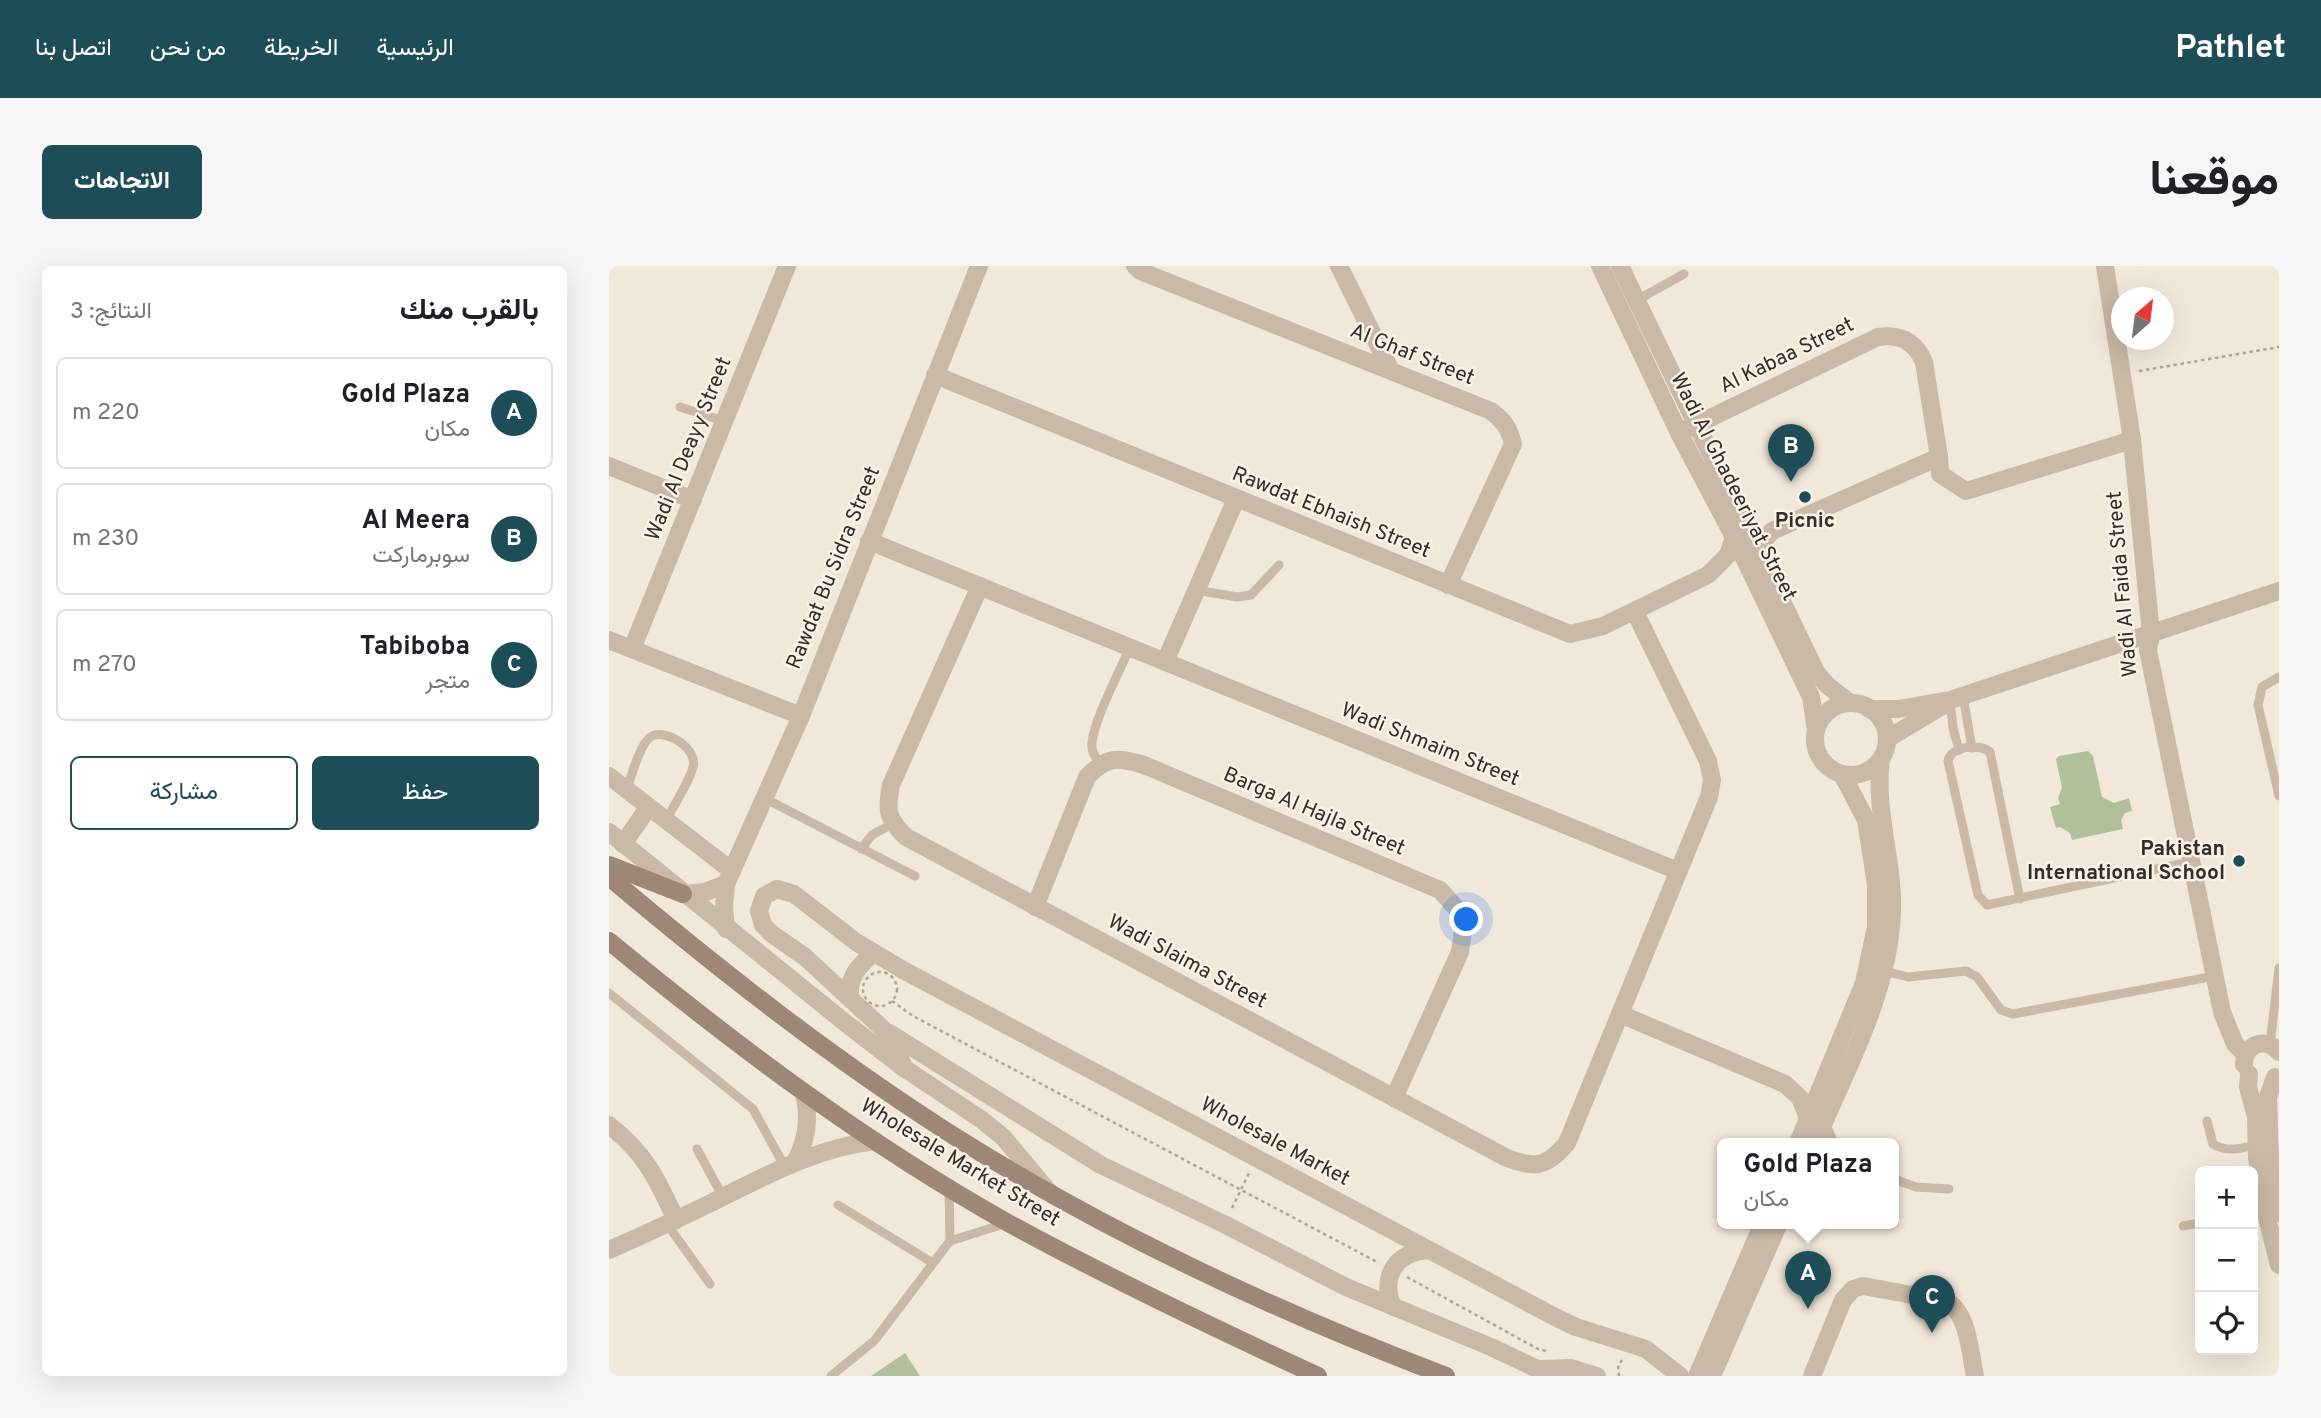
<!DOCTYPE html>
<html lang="ar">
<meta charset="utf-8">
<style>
body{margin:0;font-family:Overpass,Vazirmatn,sans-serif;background:#f6f6f6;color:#202124;direction:rtl}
.controls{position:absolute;right:21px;bottom:21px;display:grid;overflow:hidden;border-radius:10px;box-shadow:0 7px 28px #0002}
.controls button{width:63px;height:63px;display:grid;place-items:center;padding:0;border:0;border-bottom:2px solid #e0e0e0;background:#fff;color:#202124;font:35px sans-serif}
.compass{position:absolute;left:1502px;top:21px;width:63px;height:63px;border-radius:50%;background:#fff;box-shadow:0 7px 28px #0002;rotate:28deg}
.you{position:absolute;left:858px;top:654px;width:24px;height:24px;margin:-18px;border:5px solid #fff;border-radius:50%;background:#1a73e8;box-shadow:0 0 0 10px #1a73e833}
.badge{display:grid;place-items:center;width:46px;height:46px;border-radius:50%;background:#1d4e57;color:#fff;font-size:23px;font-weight:700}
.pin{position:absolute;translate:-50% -58px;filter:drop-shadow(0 2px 4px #0008)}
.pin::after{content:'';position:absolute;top:37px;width:24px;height:21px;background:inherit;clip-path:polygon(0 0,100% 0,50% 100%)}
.popup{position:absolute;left:1108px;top:872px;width:182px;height:91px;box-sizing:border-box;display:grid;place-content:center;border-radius:10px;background:#fff;filter:drop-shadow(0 2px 5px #0005);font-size:23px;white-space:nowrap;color:#757577}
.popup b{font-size:26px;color:#202124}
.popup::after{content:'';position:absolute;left:50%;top:100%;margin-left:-14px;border:14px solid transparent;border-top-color:#fff}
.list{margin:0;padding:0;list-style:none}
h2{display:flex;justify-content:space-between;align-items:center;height:91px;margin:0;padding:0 28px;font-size:30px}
h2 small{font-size:23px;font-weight:400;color:#757577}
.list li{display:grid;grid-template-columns:46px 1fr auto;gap:21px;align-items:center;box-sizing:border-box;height:112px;margin:0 14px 14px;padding:0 14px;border:2px solid #e0e0e0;border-radius:10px}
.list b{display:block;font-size:26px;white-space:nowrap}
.list p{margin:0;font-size:23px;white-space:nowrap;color:#757577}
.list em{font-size:23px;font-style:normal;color:#757577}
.actions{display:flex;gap:14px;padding:21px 28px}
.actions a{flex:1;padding:16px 0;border:2px solid #1d4e57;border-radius:10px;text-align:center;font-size:24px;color:#1d4e57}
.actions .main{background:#1d4e57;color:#fff}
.icon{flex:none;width:38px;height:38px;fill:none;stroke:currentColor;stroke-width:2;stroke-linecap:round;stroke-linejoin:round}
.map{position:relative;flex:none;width:1670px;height:1110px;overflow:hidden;direction:ltr;border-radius:10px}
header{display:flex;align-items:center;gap:42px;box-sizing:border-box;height:98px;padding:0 35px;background:#1d4e57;color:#fff}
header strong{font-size:33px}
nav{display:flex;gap:38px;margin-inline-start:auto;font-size:24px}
.intro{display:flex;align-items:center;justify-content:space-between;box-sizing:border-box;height:168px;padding:0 42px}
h1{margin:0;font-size:49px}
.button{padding:18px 32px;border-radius:10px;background:#1d4e57;color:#fff;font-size:24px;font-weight:700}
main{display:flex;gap:42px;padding:0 42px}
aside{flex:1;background:#fff;border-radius:10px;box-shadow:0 7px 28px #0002}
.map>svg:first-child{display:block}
.green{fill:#b0c09b}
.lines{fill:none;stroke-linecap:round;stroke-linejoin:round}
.path{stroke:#b5a391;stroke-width:2.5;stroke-dasharray:3.5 3.5;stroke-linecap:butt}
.lane{stroke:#c9b9a6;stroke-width:9}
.street{stroke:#c9b9a6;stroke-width:18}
.secondary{stroke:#9d8878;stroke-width:18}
.poi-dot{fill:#1d4e57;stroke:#f9f2e7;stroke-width:2.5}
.labels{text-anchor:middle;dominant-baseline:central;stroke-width:5;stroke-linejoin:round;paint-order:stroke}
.street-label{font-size:21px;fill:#362d27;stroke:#f9f2e7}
.poi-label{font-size:21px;font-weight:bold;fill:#362d27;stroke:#f9f2e7}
</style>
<header>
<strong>Pathlet</strong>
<nav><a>الرئيسية</a><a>الخريطة</a><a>من نحن</a><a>اتصل بنا</a></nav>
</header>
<div class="intro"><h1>موقعنا</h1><a class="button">الاتجاهات</a></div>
<main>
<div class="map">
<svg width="1670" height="1110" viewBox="0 0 1670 1110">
<rect width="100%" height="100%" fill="#f1e8da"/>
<g class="green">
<path d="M 1479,485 L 1484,490 L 1493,531 L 1505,537 L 1520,532 L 1523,545 L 1516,547 L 1512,554 L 1514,563 L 1463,574 L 1461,567 L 1451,561 L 1447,562 L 1441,541 L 1451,538 L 1449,532 L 1453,522 L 1447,493 L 1450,490 Z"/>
<path d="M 296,1087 L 311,1110 L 262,1110 Z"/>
</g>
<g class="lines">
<g class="path">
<path d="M 1530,105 L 1670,81"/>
<circle cx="271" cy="723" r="17"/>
<path d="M 283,735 L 304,750 L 770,997"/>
<path d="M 623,942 L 640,907"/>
<path d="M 798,1011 L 929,1083 L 937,1085"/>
<path d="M 1010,1110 L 1009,1099 L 1015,1092"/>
</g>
<g class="lane">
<path d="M 1028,34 L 1075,8"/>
<path d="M 71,141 L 115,155"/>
<path d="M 587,324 L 628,331 L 642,329 L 670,299"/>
<path d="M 1670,411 L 1653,421 L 1649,439 L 1670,530"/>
<path d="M 1354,430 L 1363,482"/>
<path d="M 1341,434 L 1344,462 L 1350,484"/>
<path d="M 491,497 C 486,490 482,486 483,477 C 485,453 511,405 521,381"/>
<path d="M 18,524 C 22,511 31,476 43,470 C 58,463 89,483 84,501 C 79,519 65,538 57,555"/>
<path d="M 155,532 L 306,610"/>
<path d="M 252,583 L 263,569 L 283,558"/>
<path d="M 1411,633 L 1381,486 C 1370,477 1342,480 1339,495 L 1369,629 L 1378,639 L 1571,598"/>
<path d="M 1275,705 L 1299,711 L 1357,705 L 1368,711 L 1392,744 L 1404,748 L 1606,710"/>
<path d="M 0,727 L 144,843 L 176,901"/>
<path d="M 1661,778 L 1670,702"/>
<path d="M 1598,855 L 1604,878 C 1618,887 1632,882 1647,879"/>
<path d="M 1216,856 L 1225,877"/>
<path d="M 88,883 L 114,931"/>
<path d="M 1285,913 L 1307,921 L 1340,923"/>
<path d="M 340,921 L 341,975"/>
<path d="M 229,939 L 324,997"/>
<path d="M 58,958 L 101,1018"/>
<path d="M 1574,960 L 1591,957"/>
<path d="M 222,1110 L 265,1075 L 341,975 L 398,957"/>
</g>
<g class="street">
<path d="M 526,0 L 531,5 L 882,145 C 895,155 900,162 904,178 L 839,319"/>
<path d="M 730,0 L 782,105"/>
<path d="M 991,0 L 1070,167 L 1125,271 L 1202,431 L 1207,464"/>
<path d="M 1011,0 L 1207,406 L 1218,419 L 1241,437"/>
<path d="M 1496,0 L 1523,174 L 1542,368 L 1539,384 L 1613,746 L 1626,778 L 1636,788"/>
<path d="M 326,109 L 961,368 L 994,360 L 1099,309 L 1119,289 L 1125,271"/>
<path d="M 1070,167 L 1269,71 C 1291,68 1306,75 1315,96 L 1330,191 L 1331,208 L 1357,225 L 1523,174"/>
<path d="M 0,200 L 84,234"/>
<path d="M 260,275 L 1069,605"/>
<path d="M 1146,284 L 1163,265 L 1330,191"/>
<path d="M 371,320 L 282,519 C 277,544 278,553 297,571 L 896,891 C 925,903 937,902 958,877 L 1100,531 L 1103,514 L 1099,495 L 1026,346"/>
<path d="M 0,374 L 192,450"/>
<path d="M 23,383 L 178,0"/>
<path d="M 556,396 L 627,233"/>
<circle cx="1242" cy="473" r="36"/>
<path d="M 1260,443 L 1289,443 L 1341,434 L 1670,325"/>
<path d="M 1278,473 L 1333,440"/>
<path d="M 0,510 L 123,605"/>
<path d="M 0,566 L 239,759 L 295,802 L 373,854 L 394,871 L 440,926"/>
<path d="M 14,578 L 39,542"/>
<path d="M 74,628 L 96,626 L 117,618"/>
<path d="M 426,641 L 478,511 C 498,490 508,491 535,499 L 831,624 L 856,652 L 851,686 L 785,832"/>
<path d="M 117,663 L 115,641 L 117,618 L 192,450 L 370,0"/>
<path d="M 241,732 C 239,711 249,700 265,687"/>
<path d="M 1011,748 L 1176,818 L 1191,832 L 1199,852"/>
<path d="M 280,767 L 492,899 L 615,958 L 737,1021 L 882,1081 L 943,1110"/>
<path d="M 1635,799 C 1635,778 1656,770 1670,786"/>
<path d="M 295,802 L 288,784 L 274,763 L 196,691 L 163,668 L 154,659 L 150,645 L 155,630 L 168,623 L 185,628 L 247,676 L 294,704 L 948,1052 L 967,1061 L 1037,1083 L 1071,1110"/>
<path d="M 1640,808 L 1639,821 L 1647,851 L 1648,892 L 1652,928 L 1670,999"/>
<path d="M 1666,811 L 1659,831 L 1661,892 L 1662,914 L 1670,947"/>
<path d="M 0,859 C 37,888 48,913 67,954"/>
<path d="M 1189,877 L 1255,717 L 1267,661 L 1267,619 L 1257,554 L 1233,508"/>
<path d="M 1206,877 C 1237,803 1280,728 1283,646 C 1285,595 1265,545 1272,493"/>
<path d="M 187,895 C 198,872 201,853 195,827"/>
<path d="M 0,984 C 34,969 69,953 102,937 C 156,910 206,882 266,875"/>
<path d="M 784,1041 C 771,1010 787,986 820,984"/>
<path d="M 931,1103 L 962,1102 L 988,1110"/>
<path d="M 1088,1110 L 1154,957"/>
<path d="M 1103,1110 L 1170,957"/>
<path d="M 1203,1110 L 1234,1034 L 1244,1023 L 1254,1020 L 1336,1035 C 1359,1044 1361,1087 1366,1110"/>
</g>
<g class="secondary">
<path d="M 0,599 L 74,628"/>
<path d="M 0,611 C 114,707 230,798 356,877 C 504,969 674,1048 837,1110"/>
<path d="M 0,675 C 126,779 258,878 401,958 C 502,1013 605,1062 709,1110"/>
</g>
</g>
<g class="poi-dot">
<circle cx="1196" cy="231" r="7"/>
<circle cx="1630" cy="595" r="7"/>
</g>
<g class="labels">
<g class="street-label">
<text transform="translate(803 89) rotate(22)">Al Ghaf Street</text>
<text transform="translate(1178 90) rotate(-26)">Al Kabaa Street</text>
<text transform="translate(80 183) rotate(-68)">Wadi Al Deayy Street</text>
<text transform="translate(1124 221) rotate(63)">Wadi Al Ghadeeriyat Street</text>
<text transform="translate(722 247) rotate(22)">Rawdat Ebhaish Street</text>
<text transform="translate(225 302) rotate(-68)">Rawdat Bu Sidra Street</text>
<text transform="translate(1514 318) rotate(-95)">Wadi Al Faida Street</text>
<text transform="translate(821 479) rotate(22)">Wadi Shmaim Street</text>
<text transform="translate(705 546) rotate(23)">Barga Al Hajla Street</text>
<text transform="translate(578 696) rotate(28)">Wadi Slaima Street</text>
<text transform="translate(666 876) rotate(28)">Wholesale Market</text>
<text transform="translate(351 897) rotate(31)">Wholesale Market Street</text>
</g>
<g class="poi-label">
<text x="1196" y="255">Picnic</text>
<text x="1616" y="583" text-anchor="end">Pakistan<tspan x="1616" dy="24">International School</tspan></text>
</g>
</g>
</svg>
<div class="controls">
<button>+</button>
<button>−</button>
<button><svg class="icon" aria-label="locate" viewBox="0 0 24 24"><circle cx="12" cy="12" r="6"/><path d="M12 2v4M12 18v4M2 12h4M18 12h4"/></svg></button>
</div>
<svg class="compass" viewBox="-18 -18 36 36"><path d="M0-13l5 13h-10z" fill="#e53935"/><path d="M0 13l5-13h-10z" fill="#757577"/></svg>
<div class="you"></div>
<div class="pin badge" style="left:1199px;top:1043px">A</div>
<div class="popup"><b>Gold Plaza</b>مكان</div>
<div class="pin badge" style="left:1182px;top:216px">B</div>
<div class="pin badge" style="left:1323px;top:1067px">C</div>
</div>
<aside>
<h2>بالقرب منك<small>النتائج: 3</small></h2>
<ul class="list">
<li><span class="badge">A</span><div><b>Gold Plaza</b><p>مكان</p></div><em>220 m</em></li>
<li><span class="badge">B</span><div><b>Al Meera</b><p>سوبرماركت</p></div><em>230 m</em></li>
<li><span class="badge">C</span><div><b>Tabiboba</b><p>متجر</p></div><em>270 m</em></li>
</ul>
<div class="actions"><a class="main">حفظ</a><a>مشاركة</a></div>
</aside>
</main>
